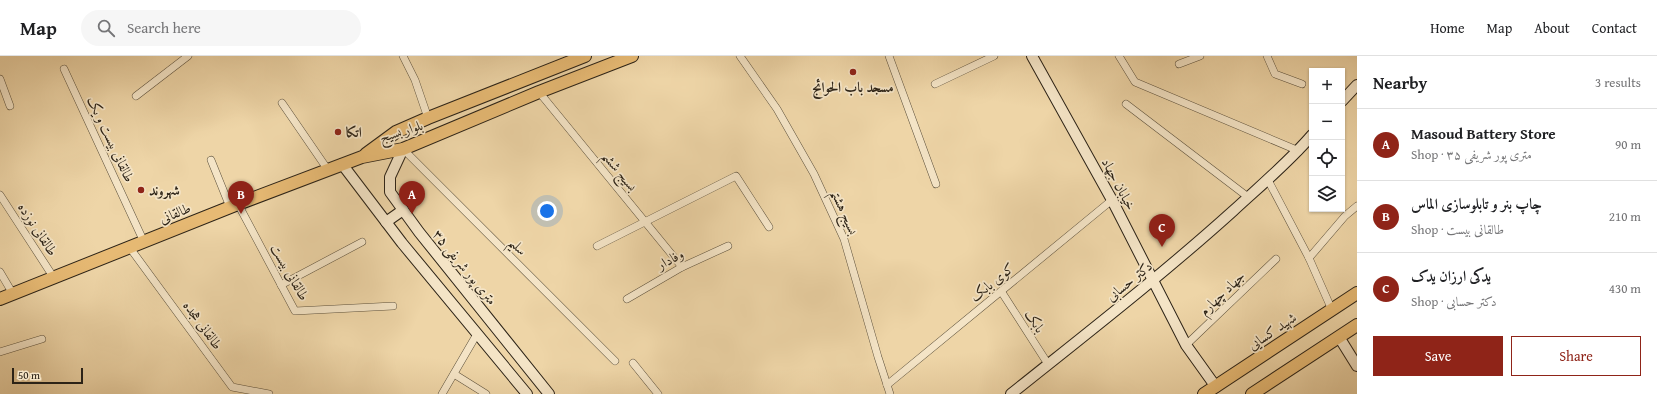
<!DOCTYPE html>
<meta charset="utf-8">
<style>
body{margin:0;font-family:"Gentium Book Plus",Amiri,serif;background:#f6f6f6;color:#202124}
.controls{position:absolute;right:12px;top:12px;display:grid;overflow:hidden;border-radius:0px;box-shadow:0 1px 3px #0004}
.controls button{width:36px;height:36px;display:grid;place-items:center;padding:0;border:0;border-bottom:1px solid #e0e0e0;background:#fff;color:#202124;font:20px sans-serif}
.scale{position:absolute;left:12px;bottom:10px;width:71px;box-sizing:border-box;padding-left:4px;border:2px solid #2c2317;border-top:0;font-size:11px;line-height:14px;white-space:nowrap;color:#2c2317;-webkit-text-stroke:3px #f4e4c6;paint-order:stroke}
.you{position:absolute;left:547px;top:155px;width:14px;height:14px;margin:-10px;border:3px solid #fff;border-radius:50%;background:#1a73e8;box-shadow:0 0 0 6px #1a73e833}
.badge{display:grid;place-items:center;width:26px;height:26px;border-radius:50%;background:#8f2418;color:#fff;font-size:13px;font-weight:700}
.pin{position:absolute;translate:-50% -33px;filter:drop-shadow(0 1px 2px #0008)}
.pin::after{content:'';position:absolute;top:21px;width:14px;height:12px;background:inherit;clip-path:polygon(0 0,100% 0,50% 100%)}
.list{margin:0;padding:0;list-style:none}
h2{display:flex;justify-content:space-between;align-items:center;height:52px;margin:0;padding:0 16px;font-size:17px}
h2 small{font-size:13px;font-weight:400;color:#757577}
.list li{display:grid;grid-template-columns:26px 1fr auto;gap:12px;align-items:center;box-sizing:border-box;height:72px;padding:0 16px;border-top:1px solid #e0e0e0}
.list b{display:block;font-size:15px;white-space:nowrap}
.list p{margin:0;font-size:13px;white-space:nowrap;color:#757577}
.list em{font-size:13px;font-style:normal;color:#757577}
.actions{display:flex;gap:8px;padding:12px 16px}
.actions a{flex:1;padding:9px 0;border:1px solid #8f2418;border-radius:0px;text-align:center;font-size:14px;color:#8f2418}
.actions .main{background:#8f2418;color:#fff}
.icon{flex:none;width:22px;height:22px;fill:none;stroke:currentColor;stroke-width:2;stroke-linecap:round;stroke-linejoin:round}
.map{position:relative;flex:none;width:1357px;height:338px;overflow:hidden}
header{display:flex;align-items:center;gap:24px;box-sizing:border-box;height:56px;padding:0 20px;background:#fff;border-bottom:1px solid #e0e0e0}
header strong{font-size:19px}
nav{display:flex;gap:22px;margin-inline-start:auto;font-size:14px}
.search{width:280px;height:36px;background:#f6f6f6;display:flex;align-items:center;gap:10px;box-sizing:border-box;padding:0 14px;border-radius:22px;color:#757577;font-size:15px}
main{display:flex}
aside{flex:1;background:#fff}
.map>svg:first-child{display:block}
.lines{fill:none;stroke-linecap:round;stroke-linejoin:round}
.street-casing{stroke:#5c503b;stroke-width:8}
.secondary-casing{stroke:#2c2317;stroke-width:12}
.primary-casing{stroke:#2c2317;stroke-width:14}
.street{stroke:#f4e4c6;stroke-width:7}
.secondary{stroke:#f4e4c6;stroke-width:10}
.primary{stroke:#e7ba74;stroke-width:12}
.poi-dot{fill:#8f2418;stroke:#f4e4c6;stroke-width:1.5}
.labels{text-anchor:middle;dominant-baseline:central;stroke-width:3.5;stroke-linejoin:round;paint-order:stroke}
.poi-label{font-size:14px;font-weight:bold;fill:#2c2317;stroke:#f4e4c6;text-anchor:start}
.street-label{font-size:14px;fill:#2c2317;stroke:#f4e4c6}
</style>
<header>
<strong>Map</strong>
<div class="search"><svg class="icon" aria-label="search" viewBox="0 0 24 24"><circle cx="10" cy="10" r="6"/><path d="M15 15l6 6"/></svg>Search here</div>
<nav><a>Home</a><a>Map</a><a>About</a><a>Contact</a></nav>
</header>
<main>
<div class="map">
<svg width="1357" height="338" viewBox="0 0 1357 338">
<rect width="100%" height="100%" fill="#eed5a7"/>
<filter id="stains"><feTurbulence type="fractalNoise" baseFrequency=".005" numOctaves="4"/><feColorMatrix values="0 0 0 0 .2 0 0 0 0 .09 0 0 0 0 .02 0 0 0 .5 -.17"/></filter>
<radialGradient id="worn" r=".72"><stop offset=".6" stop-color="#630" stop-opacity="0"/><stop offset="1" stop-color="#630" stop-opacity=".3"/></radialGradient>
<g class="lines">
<defs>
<g id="street">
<path d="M 403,0 L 415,24 L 428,62"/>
<path d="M 740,0 L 777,53 L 814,118 L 844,183 L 878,301 L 890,338"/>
<path d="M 889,0 L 936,128"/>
<path d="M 1119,0 L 1135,26 L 1299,95"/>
<path d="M 1267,0 L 1275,18 L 1302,28"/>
<path d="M 1179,8 L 1200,0"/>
<path d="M 64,13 L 144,186"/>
<path d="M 0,23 L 10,50"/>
<path d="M 935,28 L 994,0"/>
<path d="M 539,36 L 682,211"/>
<path d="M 136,40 L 188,0"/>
<path d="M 282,47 L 328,114"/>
<path d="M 1126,48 L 1248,141"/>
<path d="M 403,93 L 615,305"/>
<path d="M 211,104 L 230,151"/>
<path d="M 1268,124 L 1309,202 L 1332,254"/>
<path d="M 0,139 L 54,222"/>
<path d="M 238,148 L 295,255 L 393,250"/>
<path d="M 597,190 L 736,120 L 769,171"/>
<path d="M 130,192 L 232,331 L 269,338"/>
<path d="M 1309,202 L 1345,160 L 1357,150"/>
<path d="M 0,216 L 13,238"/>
<path d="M 281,229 L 362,186"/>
<path d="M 1001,235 L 1048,308"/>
<path d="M 627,243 L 682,211 L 728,190"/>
<path d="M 1186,289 L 1276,203"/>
<path d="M 0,296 L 42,283"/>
<path d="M 633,307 L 658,338"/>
<path d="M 454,318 L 486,338"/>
<path d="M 887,329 L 1112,144"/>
<path d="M 442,338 L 477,278"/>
</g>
<g id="secondary">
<path d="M 1032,0 L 1112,144 L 1186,289 L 1216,331"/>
<path d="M 1342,45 L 1357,29"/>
<path d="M 403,93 L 390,121 L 390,136 L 419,176 L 549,338"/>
<path d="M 342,108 L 402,187 L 527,338"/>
<path d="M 386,166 L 403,154"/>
<path d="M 1339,281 L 1357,310"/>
<path d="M 1011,338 C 1086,278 1162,219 1233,155 C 1260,130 1288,107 1312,79"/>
</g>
<g id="primary">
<path d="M 366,98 L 396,76 L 428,62 L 585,0"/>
<path d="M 0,243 L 238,148 L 362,101 L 403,93 L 539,36 L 632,0"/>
<path d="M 1204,338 L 1357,237"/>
<path d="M 1252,338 L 1357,269"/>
</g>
</defs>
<use href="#street" class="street-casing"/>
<use href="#secondary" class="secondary-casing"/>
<use href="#primary" class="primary-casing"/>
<use href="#street" class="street"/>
<use href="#secondary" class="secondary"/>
<use href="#primary" class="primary"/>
</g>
<g class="poi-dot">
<circle cx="853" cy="16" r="4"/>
<circle cx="338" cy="76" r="4"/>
<circle cx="141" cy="134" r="4"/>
</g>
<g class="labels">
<g class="poi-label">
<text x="853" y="31" text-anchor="middle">مسجد باب الحوائج</text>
<text x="346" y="76">اتکا</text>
<text x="149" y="134">شهروند</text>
</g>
<g class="street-label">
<text transform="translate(401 75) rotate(-17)">بلوار بسیج</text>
<text transform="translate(111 83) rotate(65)">طالقانی بیست و یک</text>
<text transform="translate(620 115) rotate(51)">بسیج ششم</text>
<text transform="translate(1119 128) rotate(62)">خیابان جهاد</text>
<text transform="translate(845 156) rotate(66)">بسیج هشتم</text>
<text transform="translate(175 157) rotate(-22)">طالقانی</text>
<text transform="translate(38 173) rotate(57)">طالقانی نوزده</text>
<text transform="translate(518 190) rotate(45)">سلیم</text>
<text transform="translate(670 203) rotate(-28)">وفادار</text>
<text transform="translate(465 211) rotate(51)">۳۵ متری پور شریفی</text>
<text transform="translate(290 216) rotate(60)">طالقانی بیست</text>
<text transform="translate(1129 225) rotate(-39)">دکتر حسابی</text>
<text transform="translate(992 226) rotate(-39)">کوی بابک</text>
<text transform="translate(1222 237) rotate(-44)">جهاد چهارم</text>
<text transform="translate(1035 265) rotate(57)">بابک</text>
<text transform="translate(203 269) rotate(54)">طالقانی هجده</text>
<text transform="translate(1272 275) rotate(-34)">شهید کسایی</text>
</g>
</g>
<rect width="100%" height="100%" filter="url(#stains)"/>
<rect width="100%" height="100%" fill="url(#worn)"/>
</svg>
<div class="controls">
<button>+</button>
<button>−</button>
<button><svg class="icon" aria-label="locate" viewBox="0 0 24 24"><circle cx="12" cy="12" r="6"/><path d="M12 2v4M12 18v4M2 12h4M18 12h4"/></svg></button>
<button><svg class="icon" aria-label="layers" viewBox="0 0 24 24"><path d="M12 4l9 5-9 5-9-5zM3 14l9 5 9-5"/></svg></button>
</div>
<div class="scale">50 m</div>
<div class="you"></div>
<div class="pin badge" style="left:412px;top:158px">A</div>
<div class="pin badge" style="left:241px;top:158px">B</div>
<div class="pin badge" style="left:1162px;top:191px">C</div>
</div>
<aside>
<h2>Nearby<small>3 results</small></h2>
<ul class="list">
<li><span class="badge">A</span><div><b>Masoud Battery Store</b><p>Shop · ۳۵ متری پور شریفی</p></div><em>90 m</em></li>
<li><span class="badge">B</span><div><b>چاپ بنر و تابلوسازی الماس</b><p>Shop · طالقانی بیست</p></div><em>210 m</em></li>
<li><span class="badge">C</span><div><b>یدکی ارزان یدک</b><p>Shop · دکتر حسابی</p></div><em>430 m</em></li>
</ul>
<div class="actions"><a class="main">Save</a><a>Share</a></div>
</aside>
</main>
